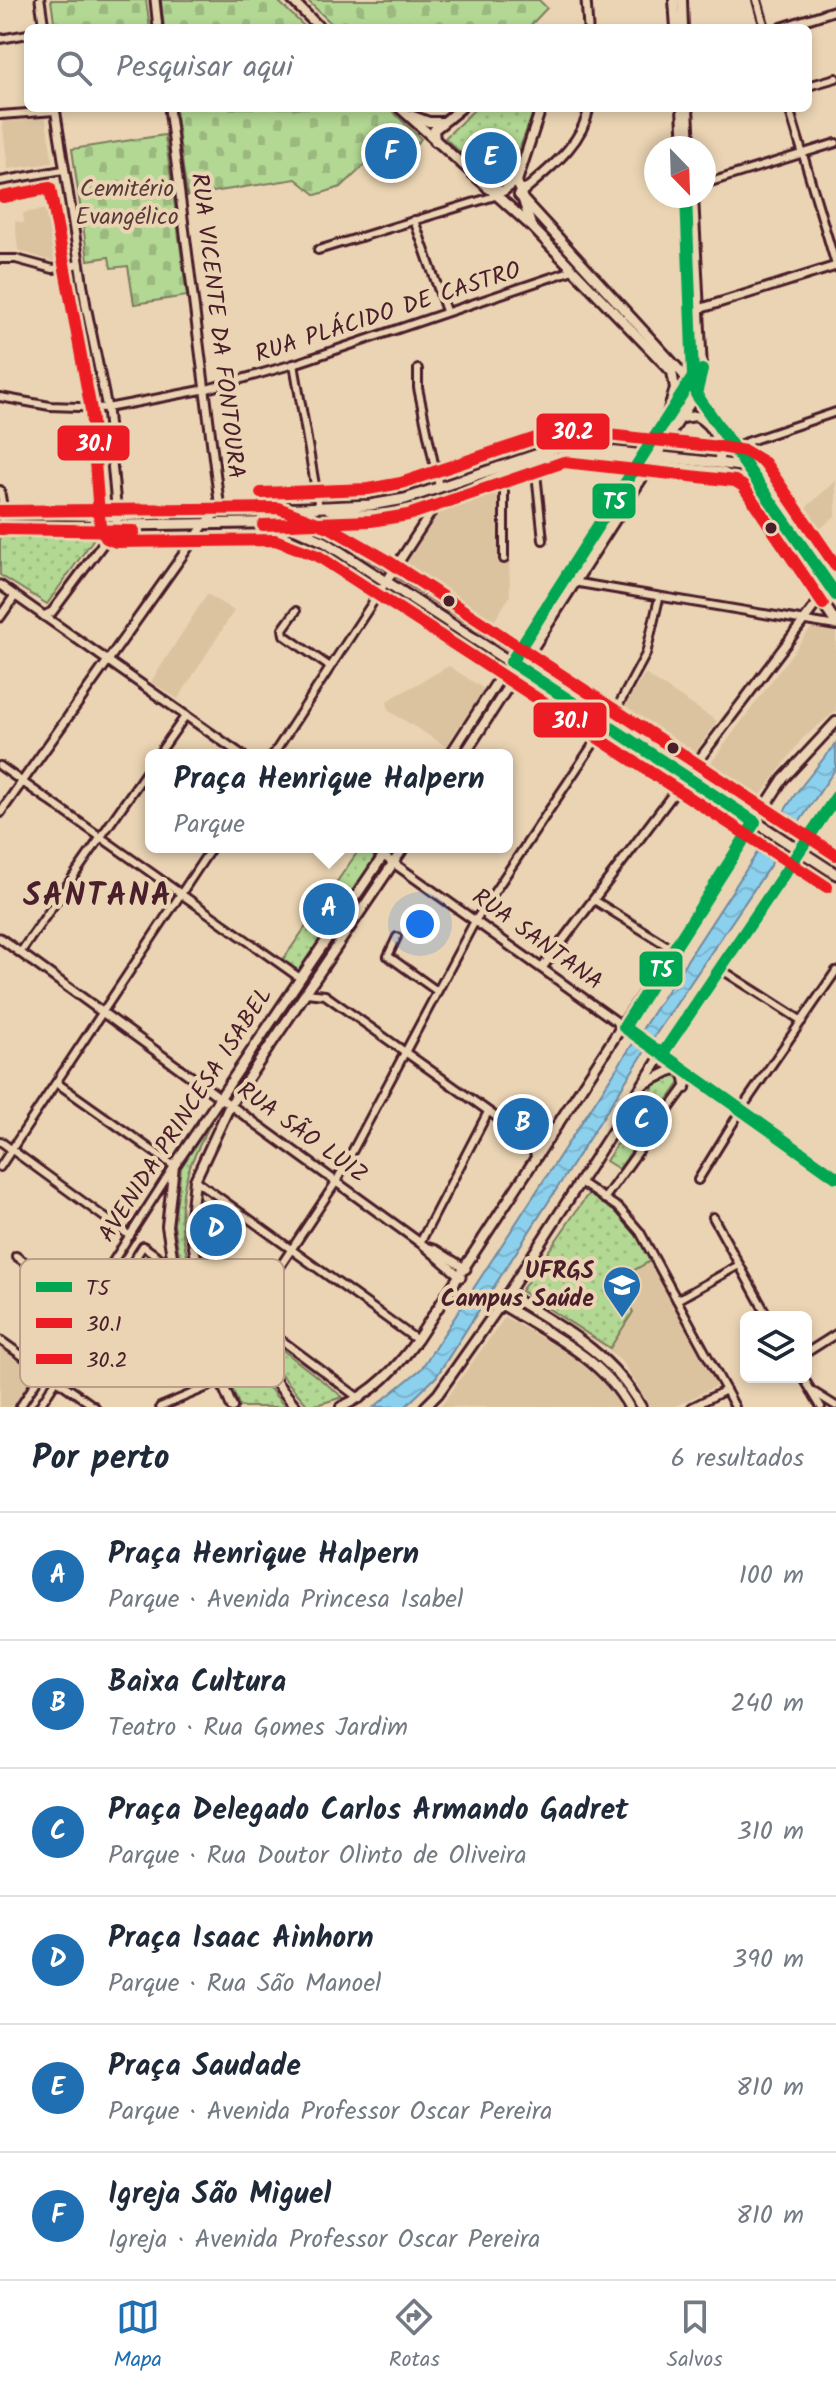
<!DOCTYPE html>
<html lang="pt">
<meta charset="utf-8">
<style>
body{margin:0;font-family:Kalam,sans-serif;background:#f6f6f7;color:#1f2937}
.controls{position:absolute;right:24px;bottom:24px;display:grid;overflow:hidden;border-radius:12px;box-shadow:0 4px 12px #0003}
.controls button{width:72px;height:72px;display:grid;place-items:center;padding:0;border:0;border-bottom:2px solid #e0e1e3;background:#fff;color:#1f2937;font:40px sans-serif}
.compass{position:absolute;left:644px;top:136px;width:72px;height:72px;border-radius:50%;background:#fff;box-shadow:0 4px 12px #0003;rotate:157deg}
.you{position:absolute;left:420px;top:924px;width:28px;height:28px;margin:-20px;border:6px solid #fff;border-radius:50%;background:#1a73e8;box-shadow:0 0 0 12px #1a73e833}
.badge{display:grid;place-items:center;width:52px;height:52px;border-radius:50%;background:#1f6fb2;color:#fff;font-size:26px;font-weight:700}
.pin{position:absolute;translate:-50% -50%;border:4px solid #fff;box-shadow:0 2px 8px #0006}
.popup{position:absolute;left:145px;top:749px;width:368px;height:104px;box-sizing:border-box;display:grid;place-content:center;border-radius:12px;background:#fff;filter:drop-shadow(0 2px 6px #0005);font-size:26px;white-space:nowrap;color:#747a83}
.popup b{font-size:30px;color:#1f2937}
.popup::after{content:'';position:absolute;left:50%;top:100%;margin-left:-16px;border:16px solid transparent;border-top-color:#fff}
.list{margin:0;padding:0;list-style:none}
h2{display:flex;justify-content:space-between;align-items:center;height:104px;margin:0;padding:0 32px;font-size:34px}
h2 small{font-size:26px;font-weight:400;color:#747a83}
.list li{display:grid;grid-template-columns:52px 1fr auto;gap:24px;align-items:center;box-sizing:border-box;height:128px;padding:0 32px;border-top:2px solid #e0e1e3}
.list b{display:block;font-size:30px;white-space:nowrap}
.list p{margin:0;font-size:26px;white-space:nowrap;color:#747a83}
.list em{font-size:26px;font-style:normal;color:#747a83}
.icon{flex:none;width:44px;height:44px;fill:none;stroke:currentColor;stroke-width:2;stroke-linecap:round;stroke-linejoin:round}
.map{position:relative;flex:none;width:836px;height:1407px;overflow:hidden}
.search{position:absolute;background:#fff;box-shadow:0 4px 12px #0003;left:24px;right:24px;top:24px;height:88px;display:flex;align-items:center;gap:20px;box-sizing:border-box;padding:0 28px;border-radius:12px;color:#747a83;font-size:30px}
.sheet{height:872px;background:#fff}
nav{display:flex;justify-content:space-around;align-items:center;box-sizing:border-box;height:112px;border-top:2px solid #e0e1e3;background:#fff;font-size:22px;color:#747a83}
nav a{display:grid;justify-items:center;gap:4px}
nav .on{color:#1f6fb2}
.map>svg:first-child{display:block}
.built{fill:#dcc3a0}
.cemetery{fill:url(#cemetery-stones);stroke:#7e7c5f;stroke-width:2}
.park{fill:url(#park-dots);stroke:#7e7c5f;stroke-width:2}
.water{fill:url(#water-waves);stroke:#71899f;stroke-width:2}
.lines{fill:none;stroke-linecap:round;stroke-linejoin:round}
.minor-casing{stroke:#4a1f2b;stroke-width:12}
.tertiary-casing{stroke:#4a1f2b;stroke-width:13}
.secondary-casing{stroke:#4a1f2b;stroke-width:14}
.primary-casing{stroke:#4a1f2b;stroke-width:15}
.minor{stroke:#ead4b3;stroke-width:6}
.tertiary{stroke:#ead4b3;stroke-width:7}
.secondary{stroke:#ead4b3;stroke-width:8}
.primary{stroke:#ead4b3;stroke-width:9}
.bus-1-casing{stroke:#ead4b3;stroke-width:18}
.bus-2-casing{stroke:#ead4b3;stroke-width:18}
.bus-3-casing{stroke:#ead4b3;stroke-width:18}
.bus-1{stroke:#00a651;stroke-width:12}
.bus-2{stroke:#ed1c24;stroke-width:12}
.bus-3{stroke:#ed1c24;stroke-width:12}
.bus-dot{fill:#4a1f2b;stroke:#ead4b3;stroke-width:3}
.labels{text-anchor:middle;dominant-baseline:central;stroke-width:8;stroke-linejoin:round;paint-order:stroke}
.park-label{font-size:24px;fill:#5a3b3b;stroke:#ead4b3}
.street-label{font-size:24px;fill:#4a1f2b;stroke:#ead4b3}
.poi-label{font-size:24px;font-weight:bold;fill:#4a1f2b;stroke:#ead4b3;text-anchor:end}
.district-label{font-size:32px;font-weight:bold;letter-spacing:2px;fill:#4a1f2b;stroke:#ead4b3}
.key{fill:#ead4b3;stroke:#ba9e8a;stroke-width:2}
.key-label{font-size:22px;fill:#4a1f2b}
.line-badge{stroke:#ead4b3;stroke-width:3}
.badge-label{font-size:22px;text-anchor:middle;font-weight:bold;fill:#fff}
</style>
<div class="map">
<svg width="836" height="1407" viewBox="0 0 836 1407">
<defs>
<pattern id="cemetery-stones" width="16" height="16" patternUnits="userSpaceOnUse" patternTransform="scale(2)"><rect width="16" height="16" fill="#b2d893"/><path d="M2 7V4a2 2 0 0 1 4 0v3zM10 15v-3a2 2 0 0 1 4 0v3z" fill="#9bb97f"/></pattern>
<pattern id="park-dots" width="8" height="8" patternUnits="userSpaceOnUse" patternTransform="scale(2)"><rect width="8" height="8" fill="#b2d893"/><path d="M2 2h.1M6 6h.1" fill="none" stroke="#9bb97f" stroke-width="1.8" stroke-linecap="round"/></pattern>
<pattern id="water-waves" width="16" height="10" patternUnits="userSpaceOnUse" patternTransform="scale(2)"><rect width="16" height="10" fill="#8bd0ed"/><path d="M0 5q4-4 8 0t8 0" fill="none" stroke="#79b2cb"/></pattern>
</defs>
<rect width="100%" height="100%" fill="#ead4b3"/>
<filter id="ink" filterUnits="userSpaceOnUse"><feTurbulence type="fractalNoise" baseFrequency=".0125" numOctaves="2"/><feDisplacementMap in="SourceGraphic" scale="16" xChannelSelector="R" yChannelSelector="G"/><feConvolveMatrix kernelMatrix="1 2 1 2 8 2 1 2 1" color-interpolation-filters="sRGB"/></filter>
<g filter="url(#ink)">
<g class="built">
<path d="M 45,114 L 53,163 L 8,169 L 2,120 Z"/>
<path d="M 65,206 L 70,259 L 51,261 L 18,250 L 15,221 L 24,223 L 23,213 Z"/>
<path d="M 507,479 L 510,596 L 491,626 L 400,566 L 443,503 Z"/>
<path d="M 836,480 L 836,515 L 811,537 L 796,517 Z"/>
<path d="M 207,594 L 234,611 L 178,699 L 151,682 Z"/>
<path d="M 811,628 L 836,633 L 836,711 L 802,739 L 759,798 L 710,764 Z"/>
<path d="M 449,666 L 484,689 L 446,746 L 389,711 L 387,701 Z"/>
<path d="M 645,674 L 717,721 L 695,753 L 623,707 Z"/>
<path d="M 588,1193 L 632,1221 L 716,1386 L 674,1407 L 650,1407 L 624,1364 L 609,1350 L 520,1291 L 539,1263 L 554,1257 L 552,1250 Z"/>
<path d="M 505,1317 L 590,1365 L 623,1407 L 440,1407 Z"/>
<path d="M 0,1345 L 38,1371 L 15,1407 L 0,1407 Z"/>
</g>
<g class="cemetery">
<path d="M 51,0 L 146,0 L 150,28 L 55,28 Z"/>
<path d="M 161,0 L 277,0 L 306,28 L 164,28 Z"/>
<path d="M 307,0 L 539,0 L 547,8 L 528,28 L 336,28 Z"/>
<path d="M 175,108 L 389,108 L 421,139 L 383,177 L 367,163 L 341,187 L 316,195 L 296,179 L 187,196 Z"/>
<path d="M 165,135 L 187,296 L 134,304 L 128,266 L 111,268 L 109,257 L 88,260 L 72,149 Z"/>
</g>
<g class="park">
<path d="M 476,108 L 535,108 L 508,178 L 503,183 L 492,182 L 445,138 Z"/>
<path d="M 100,530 L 47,604 L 0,575 L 0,533 Z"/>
<path d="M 361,847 L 376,857 L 298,972 L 282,961 Z"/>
<path d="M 674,1074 L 681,1081 L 619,1169 L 606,1161 L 658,1080 Z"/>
<path d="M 214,1116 C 206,1134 194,1153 188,1172 C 159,1266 231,1340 285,1407 L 240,1407 L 182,1273 L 174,1224 L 181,1168 Z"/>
<path d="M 588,1194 L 631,1222 L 650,1261 L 617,1280 L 633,1312 L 610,1348 L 521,1291 Z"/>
<path d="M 200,1198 L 237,1224 L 206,1268 L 199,1236 Z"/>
<path d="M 248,1323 L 343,1397 L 309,1407 L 243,1330 Z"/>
</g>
<path class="water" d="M 836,743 L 836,768 L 656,1034 L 436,1377 L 405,1407 L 374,1407 L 421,1369 L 796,793 Z"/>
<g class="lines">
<defs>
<g id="minor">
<path d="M 757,0 L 765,28"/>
<path d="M 0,39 L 28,34"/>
<path d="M 808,86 L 836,78"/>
<path d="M 789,108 L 836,265"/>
<path d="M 0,115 L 55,111"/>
<path d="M 0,181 L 63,170"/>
<path d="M 704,184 L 836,143"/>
<path d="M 414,220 L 446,311"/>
<path d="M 318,250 L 495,196"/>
<path d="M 0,259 L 16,259 L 53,269 L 79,264"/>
<path d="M 294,364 L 319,508"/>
<path d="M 418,369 L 418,388 L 439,487"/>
<path d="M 0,397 L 50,406 L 107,408 L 207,389 L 294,364 L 573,270"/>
<path d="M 735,446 L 836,412"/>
<path d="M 535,463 L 543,540"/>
<path d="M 0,490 L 4,513"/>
<path d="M 504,559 L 504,474"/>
<path d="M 573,582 L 836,626"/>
<path d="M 296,611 L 283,629 L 284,635 L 330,667"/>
<path d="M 616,710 L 646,654 L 659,598"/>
<path d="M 158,755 L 186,715"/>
<path d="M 273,755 L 386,582"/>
<path d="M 0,766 L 300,978"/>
<path d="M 594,900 L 674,950"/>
<path d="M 397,937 L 388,956 L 437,991"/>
<path d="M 20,953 L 151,765"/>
<path d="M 719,968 L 802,1021"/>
<path d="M 306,993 L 325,995 L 509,1126 L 532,1147 L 536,1159"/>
<path d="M 682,1068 L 686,1089"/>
<path d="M 524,1137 L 548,1139"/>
<path d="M 0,1141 L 130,1236"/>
<path d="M 0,1167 L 212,847"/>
<path d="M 195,1180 L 417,1340"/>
<path d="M 698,1180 L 746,1102 L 836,971"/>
<path d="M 580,1182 L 620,1209 L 640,1232 L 735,1407"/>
<path d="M 604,1199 L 693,1076"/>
<path d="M 713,1217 L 768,1317"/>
<path d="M 420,1243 L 488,1112"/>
<path d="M 16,1256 L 135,1339"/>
<path d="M 677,1300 L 739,1265"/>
<path d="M 248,1315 L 360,1399"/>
<path d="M 227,1322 L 248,1315 L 336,1182 L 475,921 L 606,725"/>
<path d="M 0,1340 L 95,1407"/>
<path d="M 806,1353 L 836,1334"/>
<path d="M 803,1377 L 821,1407"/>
<path d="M 812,1391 L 836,1406"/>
<path d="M 20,1407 L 174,1166 L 57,1083"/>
<path d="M 39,1407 L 143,1246 L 174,1268"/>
<path d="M 160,1407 L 222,1381"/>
<path d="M 692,1407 L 726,1390"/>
</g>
<g id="tertiary">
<path d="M 40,0 L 44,28"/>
<path d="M 155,0 L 158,28"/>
<path d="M 586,0 L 588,28"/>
<path d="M 780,28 L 836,10"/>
<path d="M 519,195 C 547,170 582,146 589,108"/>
<path d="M 699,309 L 836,266"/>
<path d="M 386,582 L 439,500"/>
<path d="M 0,585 L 242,755"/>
<path d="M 44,616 L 52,612 L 116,526 L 117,516 L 107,408 L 86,306 L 55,108"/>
<path d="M 0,617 L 14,597"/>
<path d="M 0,813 L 204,525 L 220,509 L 169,108"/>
<path d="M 371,847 L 624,1027"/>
<path d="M 0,938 L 426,1247 L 461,1277"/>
<path d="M 542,968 L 820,599"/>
<path d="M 663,1053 L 836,1177"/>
<path d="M 426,1247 L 436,1250 L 466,1269"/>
</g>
<g id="secondary">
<path d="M 292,0 L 320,28"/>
<path d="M 674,0 L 676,28"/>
<path d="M 682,0 L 683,28"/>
<path d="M 400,108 L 532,227 L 672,372 L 675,388 L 668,413"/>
<path d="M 682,108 L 684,148"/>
<path d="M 688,108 L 690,148"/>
<path d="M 410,115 L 429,122 L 443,122"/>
<path d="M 435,141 L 434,130 L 461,108"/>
<path d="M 488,188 L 503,191 L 517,181"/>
<path d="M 519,195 L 682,373 L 753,472"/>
<path d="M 531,225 L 517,181 L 541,108"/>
<path d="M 682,418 L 696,416 C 712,425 724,444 718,463"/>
<path d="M 450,755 L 693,377 L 686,196"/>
<path d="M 464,755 L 696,394 L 702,369 L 693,196"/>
<path d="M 624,1027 L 663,1053"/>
<path d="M 644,1084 L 680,1066"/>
<path d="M 507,1294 C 559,1326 611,1352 641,1407"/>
<path d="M 501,1304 C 547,1333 602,1357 629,1407"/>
<path d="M 232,1407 L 174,1268 L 167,1226 L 174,1166 L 389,847"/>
<path d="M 296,1407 L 227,1322 L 199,1274 L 190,1225 L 195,1180 L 230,1105 L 404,847"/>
<path d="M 341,1407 C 374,1392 396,1369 417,1340 L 783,779 L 836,722"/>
<path d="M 425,1407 L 438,1394 L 501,1304 L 663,1053 L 836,797"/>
</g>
<g id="primary">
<path d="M 329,509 C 403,534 489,471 562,456 L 578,455 L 723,473 L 743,482 L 836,623"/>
<path d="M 0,513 L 117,516 L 370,505 L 405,499 L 562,446 L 718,463 L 740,466 L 754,474 L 836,595"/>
<path d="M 289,526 L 325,542 L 836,874"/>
<path d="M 0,527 L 307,522 L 331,527 L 836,854"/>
</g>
</defs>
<use href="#minor" class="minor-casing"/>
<use href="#tertiary" class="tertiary-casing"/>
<use href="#secondary" class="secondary-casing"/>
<use href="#primary" class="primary-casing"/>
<use href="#minor" class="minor"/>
<use href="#tertiary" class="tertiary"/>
<use href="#secondary" class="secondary"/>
<use href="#primary" class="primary"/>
<defs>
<g id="bus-1">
<path d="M 686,196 L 693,377 L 511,662 L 755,822 L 624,1027 L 836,1177"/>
<path d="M 702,370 L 696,394 L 836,595"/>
<path d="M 663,1053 L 836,797"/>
</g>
<g id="bus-2">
<path d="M 3,197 L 50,188 L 91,410 L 100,527 L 106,538 L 116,542 L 275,540 L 318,556 L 827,887"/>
<path d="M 263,525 L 371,521 L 408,515 L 564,462 L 735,481 L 743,486 L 823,604"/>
<path d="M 0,529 L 134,531"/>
</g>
<g id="bus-3">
<path d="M 261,493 L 368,489 L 401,483 L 560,430 L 720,447 L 745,451 L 765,463 L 836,566"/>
<path d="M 0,511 L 278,508 L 331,528 L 385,559 L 836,855"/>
</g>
</defs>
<use href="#bus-1" class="bus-1-casing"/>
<use href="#bus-2" class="bus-2-casing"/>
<use href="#bus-3" class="bus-3-casing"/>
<use href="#bus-1" class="bus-1"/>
<use href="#bus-2" class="bus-2"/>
<use href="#bus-3" class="bus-3"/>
</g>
</g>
<defs>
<symbol id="university-pin" viewBox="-11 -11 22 30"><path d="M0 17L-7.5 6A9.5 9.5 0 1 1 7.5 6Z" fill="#1f6fb2" stroke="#ead4b3"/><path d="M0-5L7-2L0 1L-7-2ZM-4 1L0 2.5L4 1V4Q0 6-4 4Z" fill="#fff"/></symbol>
</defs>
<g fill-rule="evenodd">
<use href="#university-pin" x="600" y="1263" width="44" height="60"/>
</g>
<g class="bus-dot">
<circle cx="771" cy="528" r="7"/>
<circle cx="449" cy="601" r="7"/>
<circle cx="673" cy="748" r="7"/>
</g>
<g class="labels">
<g class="park-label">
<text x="127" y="189">Cemitério<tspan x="127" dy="28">Evangélico</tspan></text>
</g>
<g class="street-label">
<text transform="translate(388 313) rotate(-18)">RUA PLÁCIDO DE CASTRO</text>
<text transform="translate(217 326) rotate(83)">RUA VICENTE DA FONTOURA</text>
<text transform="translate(537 940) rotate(36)">RUA SANTANA</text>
<text transform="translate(186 1115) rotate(-57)">AVENIDA PRINCESA ISABEL</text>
<text transform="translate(302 1133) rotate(36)">RUA SÃO LUIZ</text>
</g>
<g class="poi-label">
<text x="594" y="1271">UFRGS<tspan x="594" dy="28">Campus Saúde</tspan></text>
</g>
<g class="district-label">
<text x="98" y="896">SANTANA</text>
</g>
</g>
<rect x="20" y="1259" width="264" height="128" rx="12" class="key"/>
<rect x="36" y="1282" width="36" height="10" fill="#00a651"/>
<rect x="36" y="1318" width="36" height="10" fill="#ed1c24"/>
<rect x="36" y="1354" width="36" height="10" fill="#ed1c24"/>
<g class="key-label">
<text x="86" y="1295">T5</text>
<text x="86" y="1331">30.1</text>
<text x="86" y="1367">30.2</text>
</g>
<g class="line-badge">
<rect x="535" y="412" width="76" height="39" rx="8" fill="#ed1c24"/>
<rect x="56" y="424" width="75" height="38" rx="8" fill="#ed1c24"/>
<rect x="591" y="482" width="46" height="38" rx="8" fill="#00a651"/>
<rect x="532" y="701" width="76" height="38" rx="8" fill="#ed1c24"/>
<rect x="638" y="950" width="46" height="38" rx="8" fill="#00a651"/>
</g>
<g class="badge-label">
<text x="573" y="439">30.2</text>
<text x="94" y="451">30.1</text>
<text x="614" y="509">T5</text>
<text x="570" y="728">30.1</text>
<text x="661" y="977">T5</text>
</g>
</svg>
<div class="controls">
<button><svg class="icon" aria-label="layers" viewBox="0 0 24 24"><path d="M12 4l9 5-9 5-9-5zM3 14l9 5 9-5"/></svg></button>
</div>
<svg class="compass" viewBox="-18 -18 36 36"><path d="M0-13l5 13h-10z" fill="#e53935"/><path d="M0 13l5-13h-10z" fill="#747a83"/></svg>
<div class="you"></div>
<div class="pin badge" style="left:329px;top:909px">A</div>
<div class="popup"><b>Praça Henrique Halpern</b>Parque</div>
<div class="pin badge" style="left:523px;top:1124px">B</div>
<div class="pin badge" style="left:642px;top:1121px">C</div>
<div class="pin badge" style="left:216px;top:1230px">D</div>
<div class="pin badge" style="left:491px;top:158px">E</div>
<div class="pin badge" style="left:391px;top:153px">F</div>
<div class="search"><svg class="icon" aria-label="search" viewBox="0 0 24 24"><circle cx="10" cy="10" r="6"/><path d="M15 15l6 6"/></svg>Pesquisar aqui</div>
</div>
<section class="sheet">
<h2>Por perto<small>6 resultados</small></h2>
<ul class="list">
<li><span class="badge">A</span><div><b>Praça Henrique Halpern</b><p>Parque · Avenida Princesa Isabel</p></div><em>100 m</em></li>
<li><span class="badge">B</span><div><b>Baixa Cultura</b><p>Teatro · Rua Gomes Jardim</p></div><em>240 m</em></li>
<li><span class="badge">C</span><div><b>Praça Delegado Carlos Armando Gadret</b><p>Parque · Rua Doutor Olinto de Oliveira</p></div><em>310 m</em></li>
<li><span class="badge">D</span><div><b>Praça Isaac Ainhorn</b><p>Parque · Rua São Manoel</p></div><em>390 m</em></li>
<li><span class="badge">E</span><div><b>Praça Saudade</b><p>Parque · Avenida Professor Oscar Pereira</p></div><em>810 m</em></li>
<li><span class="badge">F</span><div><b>Igreja São Miguel</b><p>Igreja · Avenida Professor Oscar Pereira</p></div><em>810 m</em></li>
</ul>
</section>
<nav>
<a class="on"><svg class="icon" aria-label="map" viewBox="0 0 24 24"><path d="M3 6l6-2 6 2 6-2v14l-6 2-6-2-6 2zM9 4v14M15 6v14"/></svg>Mapa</a>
<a><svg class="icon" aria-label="directions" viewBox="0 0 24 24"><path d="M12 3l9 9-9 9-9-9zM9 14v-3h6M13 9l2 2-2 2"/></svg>Rotas</a>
<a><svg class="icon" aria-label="saved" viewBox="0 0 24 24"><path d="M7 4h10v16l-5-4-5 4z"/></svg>Salvos</a>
</nav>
